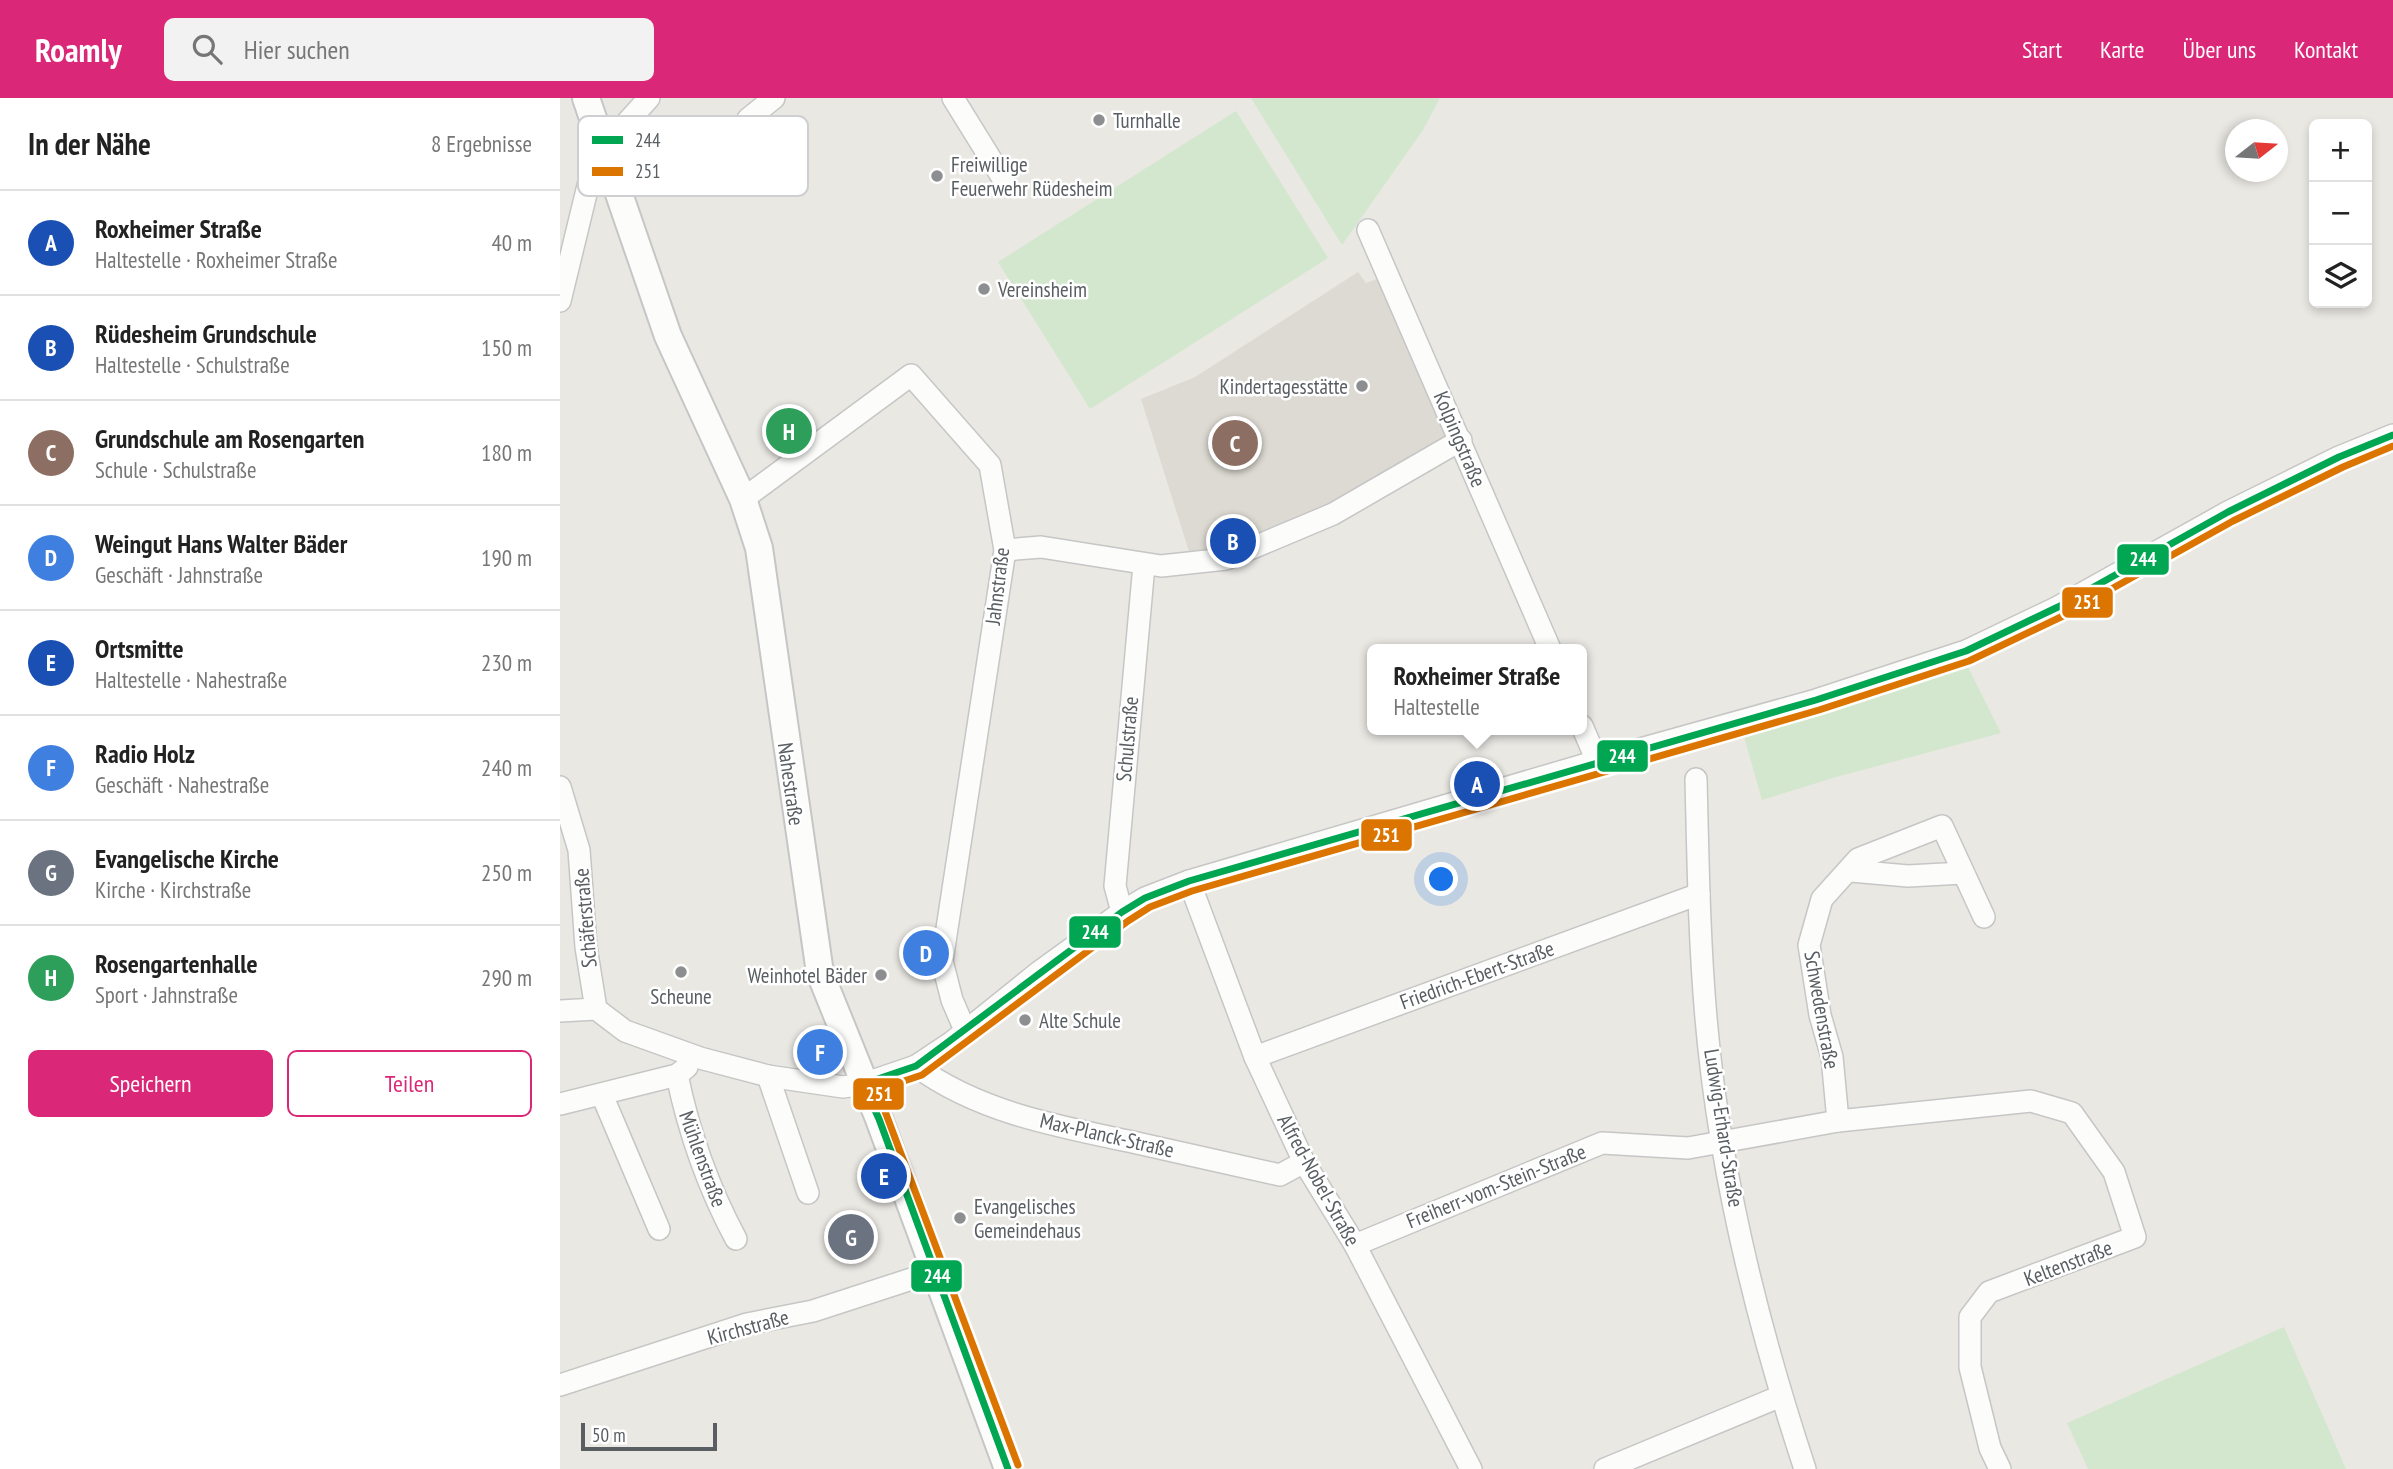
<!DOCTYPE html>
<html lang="de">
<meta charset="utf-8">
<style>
body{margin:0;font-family:"PT Sans Narrow",sans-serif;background:#f2f2f2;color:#222}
.controls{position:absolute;right:21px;top:21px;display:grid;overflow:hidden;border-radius:10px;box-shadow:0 4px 10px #0003}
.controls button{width:63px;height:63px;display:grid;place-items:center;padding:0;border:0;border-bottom:2px solid #e0e0e0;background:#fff;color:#222;font:35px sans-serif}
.compass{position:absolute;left:1665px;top:21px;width:63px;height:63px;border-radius:50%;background:#fff;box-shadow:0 4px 10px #0003;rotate:73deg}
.scale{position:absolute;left:21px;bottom:18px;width:136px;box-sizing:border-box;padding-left:7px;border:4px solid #595e62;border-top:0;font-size:19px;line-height:24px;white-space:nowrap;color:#595e62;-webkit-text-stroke:5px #fff;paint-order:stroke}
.you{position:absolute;left:882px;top:782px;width:24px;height:24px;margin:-18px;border:5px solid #fff;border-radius:50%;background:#1a73e8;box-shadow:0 0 0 10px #1a73e833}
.badge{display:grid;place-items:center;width:46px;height:46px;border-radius:50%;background:#db2777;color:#fff;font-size:23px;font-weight:700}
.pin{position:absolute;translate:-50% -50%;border:4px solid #fff;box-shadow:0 2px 7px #0006}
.popup{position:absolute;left:807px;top:546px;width:220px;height:91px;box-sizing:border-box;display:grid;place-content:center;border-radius:10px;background:#fff;filter:drop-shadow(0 2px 5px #0005);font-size:23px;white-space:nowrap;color:#767676}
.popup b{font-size:26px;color:#222}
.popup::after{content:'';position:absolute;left:50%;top:100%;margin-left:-14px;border:14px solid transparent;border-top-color:#fff}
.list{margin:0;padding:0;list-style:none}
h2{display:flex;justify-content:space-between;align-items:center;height:91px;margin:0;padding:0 28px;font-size:30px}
h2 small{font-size:23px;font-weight:400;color:#767676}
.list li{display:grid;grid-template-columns:46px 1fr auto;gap:21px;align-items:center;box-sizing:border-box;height:105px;padding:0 28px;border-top:2px solid #e0e0e0}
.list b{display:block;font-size:26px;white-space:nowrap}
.list p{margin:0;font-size:23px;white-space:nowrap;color:#767676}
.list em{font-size:23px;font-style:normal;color:#767676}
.actions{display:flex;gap:14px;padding:21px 28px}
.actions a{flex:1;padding:16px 0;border:2px solid #db2777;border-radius:10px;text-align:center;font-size:24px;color:#db2777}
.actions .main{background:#db2777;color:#fff}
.icon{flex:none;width:38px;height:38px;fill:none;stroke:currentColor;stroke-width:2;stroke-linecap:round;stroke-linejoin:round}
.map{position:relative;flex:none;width:1833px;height:1371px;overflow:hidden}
header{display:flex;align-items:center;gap:42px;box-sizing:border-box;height:98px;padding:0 35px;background:#db2777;color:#fff}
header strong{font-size:33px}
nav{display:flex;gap:38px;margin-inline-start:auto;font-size:24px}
.search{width:490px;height:63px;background:#f2f2f2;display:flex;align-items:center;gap:18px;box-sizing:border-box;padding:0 24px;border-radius:10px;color:#767676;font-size:26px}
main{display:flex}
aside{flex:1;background:#fff}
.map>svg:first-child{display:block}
.education{fill:#dddad3}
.green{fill:#d2e7cd}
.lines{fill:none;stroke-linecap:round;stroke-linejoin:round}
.minor-casing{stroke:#c6c6c6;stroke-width:24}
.tertiary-casing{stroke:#c6c6c6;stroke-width:30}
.minor{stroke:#fcfcfb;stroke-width:21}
.tertiary{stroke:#fcfcfb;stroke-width:26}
.bus-1-casing{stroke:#fff;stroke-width:12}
.bus-2-casing{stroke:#fff;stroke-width:12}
.bus-1{stroke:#00a651;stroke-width:7}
.bus-2{stroke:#db7500;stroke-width:7}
.poi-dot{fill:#8c8e8f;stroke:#fff;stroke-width:2.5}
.labels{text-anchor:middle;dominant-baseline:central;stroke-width:5;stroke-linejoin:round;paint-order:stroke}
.poi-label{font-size:21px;fill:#595e62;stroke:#fff;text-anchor:start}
.street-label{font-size:21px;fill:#595e62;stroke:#fff}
.key{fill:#fff;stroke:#cdcfd0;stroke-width:2}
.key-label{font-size:19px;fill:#595e62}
.line-badge{stroke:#fff;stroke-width:2.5}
.badge-label{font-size:19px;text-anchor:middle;font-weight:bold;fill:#fff}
</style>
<header>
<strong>Roamly</strong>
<div class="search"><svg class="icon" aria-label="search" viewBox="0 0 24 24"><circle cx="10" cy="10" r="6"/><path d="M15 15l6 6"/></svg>Hier suchen</div>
<nav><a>Start</a><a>Karte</a><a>Über uns</a><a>Kontakt</a></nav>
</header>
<main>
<aside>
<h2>In der Nähe<small>8 Ergebnisse</small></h2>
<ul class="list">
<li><span class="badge" style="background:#1a4fb4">A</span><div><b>Roxheimer Straße</b><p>Haltestelle · Roxheimer Straße</p></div><em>40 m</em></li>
<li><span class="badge" style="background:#1a4fb4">B</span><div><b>Rüdesheim Grundschule</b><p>Haltestelle · Schulstraße</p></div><em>150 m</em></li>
<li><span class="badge" style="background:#8d6e63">C</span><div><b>Grundschule am Rosengarten</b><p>Schule · Schulstraße</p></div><em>180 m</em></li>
<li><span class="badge" style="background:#3f7fe0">D</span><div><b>Weingut Hans Walter Bäder</b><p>Geschäft · Jahnstraße</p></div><em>190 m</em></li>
<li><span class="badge" style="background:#1a4fb4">E</span><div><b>Ortsmitte</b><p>Haltestelle · Nahestraße</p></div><em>230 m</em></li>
<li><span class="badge" style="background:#3f7fe0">F</span><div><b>Radio Holz</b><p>Geschäft · Nahestraße</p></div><em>240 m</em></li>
<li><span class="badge" style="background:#6b7280">G</span><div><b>Evangelische Kirche</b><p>Kirche · Kirchstraße</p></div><em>250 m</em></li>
<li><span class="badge" style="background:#2e9e5b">H</span><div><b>Rosengartenhalle</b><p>Sport · Jahnstraße</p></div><em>290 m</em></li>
</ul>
<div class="actions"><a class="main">Speichern</a><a>Teilen</a></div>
</aside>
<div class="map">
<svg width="1833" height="1371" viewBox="0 0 1833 1371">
<rect width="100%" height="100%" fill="#eae8e3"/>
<path class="education" d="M 798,174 L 806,185 L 822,179 L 886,338 L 823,378 L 697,442 L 631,460 L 581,301 L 635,279 Z"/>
<g class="green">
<path d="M 691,0 L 880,0 L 863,32 L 782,147 Z"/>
<path d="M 676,13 L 768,160 L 530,311 L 438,164 Z"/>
<path d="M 1405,563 L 1441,635 L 1276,679 L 1202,702 L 1183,635 Z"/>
<path d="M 1724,1229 L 1786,1371 L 1528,1371 L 1507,1325 Z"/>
</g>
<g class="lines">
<defs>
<g id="minor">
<path d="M 393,0 L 445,84"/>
<path d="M 188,21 L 214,0"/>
<path d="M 808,132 L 990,551"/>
<path d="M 0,203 L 32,71 L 42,52 L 89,0"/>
<path d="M 183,401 L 351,277 L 430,367 L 445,452 L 382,863 L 392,902 L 405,932"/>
<path d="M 445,452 L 481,449 L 601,468 L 666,461 L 773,416 L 901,342"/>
<path d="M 1022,628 L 1037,663"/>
<path d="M 1136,681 C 1138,760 1139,840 1146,920 C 1159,1072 1197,1226 1245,1371"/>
<path d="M 0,689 L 19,752 L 26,849 L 36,911"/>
<path d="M 1291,773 L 1348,778 L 1403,775"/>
<path d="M 629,783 L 695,959 L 744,1064 L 795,1147 L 911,1371"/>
<path d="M 562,814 L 555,788 L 584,467"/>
<path d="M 0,913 L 36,911 L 65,933 L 140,960 L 208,978 L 283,989 L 303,986 L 356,968 L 392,944 L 479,874 L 562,814 L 585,800 L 629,783 L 1037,663 L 1256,602 L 1406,553 L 1498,509 L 1668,414 L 1779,359 L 1833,337"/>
<path d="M 695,959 L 1139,796"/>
<path d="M 356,968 C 417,1013 495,1028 568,1043 C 619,1054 669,1066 720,1077 L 744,1064"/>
<path d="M 117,977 C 129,1035 148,1089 176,1141"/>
<path d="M 208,978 L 248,1095"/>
<path d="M 42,997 L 99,1131"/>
<path d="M 0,1006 L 117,977 L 127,969"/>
<path d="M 1278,1023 L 1272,959 L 1260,917 L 1249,847 L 1262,801 L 1298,761 L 1382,728 L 1424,819"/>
<path d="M 795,1147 L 1042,1045 L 1128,1050 L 1278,1023 L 1471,1003 L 1512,1015 L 1554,1074 L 1575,1139 L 1429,1194 L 1410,1219 L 1410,1269 L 1430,1350 L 1440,1371"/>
<path d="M 0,1287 L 187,1226 L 253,1213 L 376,1173"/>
<path d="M 1045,1371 L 1221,1298"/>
</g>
<path id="tertiary" d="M 26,0 L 108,238 L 183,401 L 199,450 L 260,875 L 319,1021 L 448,1371"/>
</defs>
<use href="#minor" class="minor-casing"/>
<use href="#tertiary" class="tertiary-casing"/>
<use href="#minor" class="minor"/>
<use href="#tertiary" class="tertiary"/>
<defs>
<g id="bus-1">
<path d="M 303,986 L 356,968 L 562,814 L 585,800 L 629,783 L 1256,602 L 1406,553 L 1498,509 L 1668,414 L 1779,359 L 1833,337"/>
<path d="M 303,986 L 319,1021 L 448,1371"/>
</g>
<path id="bus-2" d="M 458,1367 L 317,992 L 362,977 L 568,823 L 590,809 L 632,793 L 1259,612 L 1409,563 L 1503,518 L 1673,423 L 1783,369 L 1833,348"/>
</defs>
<use href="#bus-1" class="bus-1-casing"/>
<use href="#bus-2" class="bus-2-casing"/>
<use href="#bus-1" class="bus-1"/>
<use href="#bus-2" class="bus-2"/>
</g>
<g class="poi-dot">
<circle cx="539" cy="22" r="7"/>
<circle cx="377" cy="78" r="7"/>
<circle cx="424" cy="191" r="7"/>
<circle cx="802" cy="288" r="7"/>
<circle cx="121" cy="874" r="7"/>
<circle cx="321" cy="877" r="7"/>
<circle cx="465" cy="922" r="7"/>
<circle cx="400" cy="1120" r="7"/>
</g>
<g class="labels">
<g class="poi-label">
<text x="553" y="22">Turnhalle</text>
<text x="391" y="66">Freiwillige<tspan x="391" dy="24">Feuerwehr Rüdesheim</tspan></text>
<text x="438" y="191">Vereinsheim</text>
<text x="788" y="288" text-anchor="end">Kindertagesstätte</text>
<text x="307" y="877" text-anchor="end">Weinhotel Bäder</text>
<text x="121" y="898" text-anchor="middle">Scheune</text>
<text x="479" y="922">Alte Schule</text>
<text x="414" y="1108">Evangelisches<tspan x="414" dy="24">Gemeindehaus</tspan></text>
</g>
<g class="street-label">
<text transform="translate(900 341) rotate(67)">Kolpingstraße</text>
<text transform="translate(437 488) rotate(-83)">Jahnstraße</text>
<text transform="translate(567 641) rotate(-85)">Schulstraße</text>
<text transform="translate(231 686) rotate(82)">Nahestraße</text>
<text transform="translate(25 820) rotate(-95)">Schäferstraße</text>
<text transform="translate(917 877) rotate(-20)">Friedrich-Ebert-Straße</text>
<text transform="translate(1262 912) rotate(80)">Schwedenstraße</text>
<text transform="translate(1164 1030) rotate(81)">Ludwig-Erhard-Straße</text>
<text transform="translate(547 1037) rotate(13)">Max-Planck-Straße</text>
<text transform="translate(143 1061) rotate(70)">Mühlenstraße</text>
<text transform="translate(759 1082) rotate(61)">Alfred-Nobel-Straße</text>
<text transform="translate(936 1088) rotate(-22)">Freiherr-vom-Stein-Straße</text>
<text transform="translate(1508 1165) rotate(-21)">Keltenstraße</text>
<text transform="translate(188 1229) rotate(-15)">Kirchstraße</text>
</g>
</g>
<rect x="18" y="18" width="230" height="80" rx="10" class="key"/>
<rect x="32" y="38" width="31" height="8" fill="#00a651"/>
<rect x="32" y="69" width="31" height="9" fill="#db7500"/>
<g class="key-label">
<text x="75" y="49">244</text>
<text x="75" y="80">251</text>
</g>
<g class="line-badge">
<rect x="1556" y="445" width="54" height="33" rx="7" fill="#00a651"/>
<rect x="1501" y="488" width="53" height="33" rx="7" fill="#db7500"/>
<rect x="1036" y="641" width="53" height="34" rx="7" fill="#00a651"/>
<rect x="800" y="720" width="53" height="34" rx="7" fill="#db7500"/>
<rect x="508" y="817" width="54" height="34" rx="7" fill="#00a651"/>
<rect x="292" y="979" width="53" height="34" rx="7" fill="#db7500"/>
<rect x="350" y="1161" width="53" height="34" rx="7" fill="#00a651"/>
</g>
<g class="badge-label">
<text x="1583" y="468">244</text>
<text x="1527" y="511">251</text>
<text x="1062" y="665">244</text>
<text x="826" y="744">251</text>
<text x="535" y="841">244</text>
<text x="319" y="1003">251</text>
<text x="377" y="1185">244</text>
</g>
</svg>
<div class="controls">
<button>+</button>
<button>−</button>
<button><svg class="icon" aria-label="layers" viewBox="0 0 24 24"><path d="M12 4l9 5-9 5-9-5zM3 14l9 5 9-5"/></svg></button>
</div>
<svg class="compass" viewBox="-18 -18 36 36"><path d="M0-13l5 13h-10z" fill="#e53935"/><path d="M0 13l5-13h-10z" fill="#767676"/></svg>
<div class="scale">50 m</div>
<div class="you"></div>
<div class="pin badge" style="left:917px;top:686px;background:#1a4fb4">A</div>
<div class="popup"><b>Roxheimer Straße</b>Haltestelle</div>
<div class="pin badge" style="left:673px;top:443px;background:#1a4fb4">B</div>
<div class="pin badge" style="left:675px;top:345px;background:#8d6e63">C</div>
<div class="pin badge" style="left:366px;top:855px;background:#3f7fe0">D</div>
<div class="pin badge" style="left:324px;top:1078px;background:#1a4fb4">E</div>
<div class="pin badge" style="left:260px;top:954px;background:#3f7fe0">F</div>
<div class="pin badge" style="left:291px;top:1139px;background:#6b7280">G</div>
<div class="pin badge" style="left:229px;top:333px;background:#2e9e5b">H</div>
</div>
</main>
